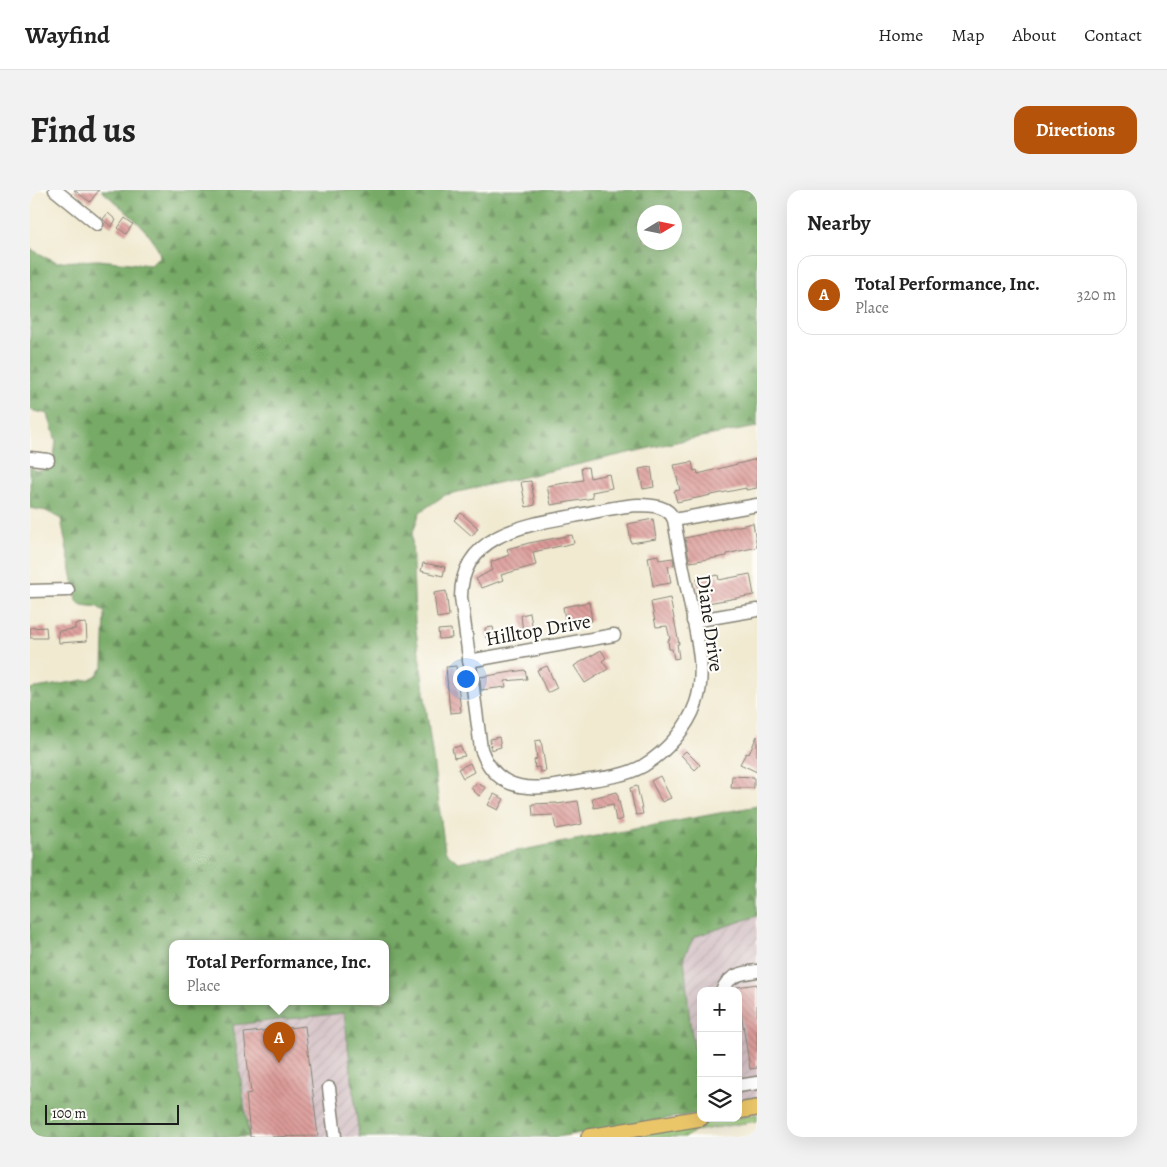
<!DOCTYPE html>
<meta charset="utf-8">
<style>
body{margin:0;font-family:Alegreya,serif;background:#f2f2f2;color:#222}
.controls{position:absolute;right:15px;bottom:15px;display:grid;overflow:hidden;border-radius:10px;box-shadow:0 5px 20px #0002}
.controls button{width:45px;height:45px;display:grid;place-items:center;padding:0;border:0;border-bottom:1px solid #e0e0e0;background:#fff;color:#222;font:25px sans-serif}
.compass{position:absolute;left:607px;top:15px;width:45px;height:45px;border-radius:50%;background:#fff;box-shadow:0 5px 20px #0002;rotate:80deg}
.scale{position:absolute;left:15px;bottom:12px;width:134px;box-sizing:border-box;padding-left:5px;border:2px solid #1c1c1c;border-top:0;font-size:14px;line-height:18px;white-space:nowrap;color:#1c1c1c;-webkit-text-stroke:4px #fdfcf7;paint-order:stroke}
.you{position:absolute;left:435px;top:488px;width:18px;height:18px;margin:-12px;border:4px solid #fff;border-radius:50%;background:#1a73e8;box-shadow:0 0 0 8px #1a73e833}
.badge{display:grid;place-items:center;width:32px;height:32px;border-radius:50%;background:#b45309;color:#fff;font-size:16px;font-weight:700}
.pin{position:absolute;translate:-50% -41px;filter:drop-shadow(0 1px 2px #0008)}
.pin::after{content:'';position:absolute;top:26px;width:18px;height:15px;background:inherit;clip-path:polygon(0 0,100% 0,50% 100%)}
.popup{position:absolute;left:139px;top:750px;width:220px;height:65px;box-sizing:border-box;display:grid;place-content:center;border-radius:10px;background:#fff;filter:drop-shadow(0 1px 4px #0005);font-size:16px;white-space:nowrap;color:#767676}
.popup b{font-size:19px;color:#222}
.popup::after{content:'';position:absolute;left:50%;top:100%;margin-left:-10px;border:10px solid transparent;border-top-color:#fff}
.list{margin:0;padding:0;list-style:none}
h2{display:flex;justify-content:space-between;align-items:center;height:65px;margin:0;padding:0 20px;font-size:21px}
h2 small{font-size:16px;font-weight:400;color:#767676}
.list li{display:grid;grid-template-columns:32px 1fr auto;gap:15px;align-items:center;box-sizing:border-box;height:80px;margin:0 10px 10px;padding:0 10px;border:1px solid #e0e0e0;border-radius:15px}
.list b{display:block;font-size:19px;white-space:nowrap}
.list p{margin:0;font-size:16px;white-space:nowrap;color:#767676}
.list em{font-size:16px;font-style:normal;color:#767676}
.icon{flex:none;width:28px;height:28px;fill:none;stroke:currentColor;stroke-width:2;stroke-linecap:round;stroke-linejoin:round}
.map{position:relative;flex:none;width:727px;height:947px;overflow:hidden;border-radius:15px}
header{display:flex;align-items:center;gap:30px;box-sizing:border-box;height:70px;padding:0 25px;background:#fff;border-bottom:1px solid #e0e0e0}
header strong{font-size:24px}
nav{display:flex;gap:28px;margin-inline-start:auto;font-size:18px}
.intro{display:flex;align-items:center;justify-content:space-between;box-sizing:border-box;height:120px;padding:0 30px}
h1{margin:0;font-size:35px}
.button{padding:12px 22px;border-radius:15px;background:#b45309;color:#fff;font-size:18px;font-weight:700}
main{display:flex;gap:30px;padding:0 30px}
aside{flex:1;background:#fff;border-radius:15px;box-shadow:0 5px 20px #0002}
.map>svg:first-child{display:block}
.industrial{fill:url(#industrial-furrows)}
.green{fill:#94c575;stroke:#587048}
.forest{fill:url(#forest-firs);stroke:#4a6341;fill-rule:evenodd}
.building{fill:url(#building-back-hatch)}
.lines{fill:none;stroke-linecap:round;stroke-linejoin:round}
.minor-casing{stroke:#868376;stroke-width:15}
.major-casing{stroke:#868376;stroke-width:18}
.minor{stroke:#fff;stroke-width:12}
.major{stroke:#ebc669;stroke-width:15}
.labels{text-anchor:middle;dominant-baseline:central;stroke-width:4.5;stroke-linejoin:round;paint-order:stroke}
.street-label{font-size:20px;fill:#1c1c1c;stroke:#fdfcf7}
</style>
<header>
<strong>Wayfind</strong>
<nav><a>Home</a><a>Map</a><a>About</a><a>Contact</a></nav>
</header>
<div class="intro"><h1>Find us</h1><a class="button">Directions</a></div>
<main>
<div class="map">
<svg width="727" height="947" viewBox="0 0 727 947">
<defs>
<pattern id="industrial-furrows" width="10" height="10" patternUnits="userSpaceOnUse" patternTransform="scale(1.25)"><rect width="10" height="10" fill="#d2bec3"/><path d="M-1 1l2-2M0 10L10 0M9 11l2-2" fill="none" stroke="#b4a3a7"/></pattern>
<pattern id="forest-firs" width="22" height="20" patternUnits="userSpaceOnUse" patternTransform="scale(1.25)"><rect width="22" height="20" fill="#7a6"/><path d="M5 1l3.5 6h-7zM16 11l3.5 6h-7z" fill="#618a53"/></pattern>
<pattern id="building-back-hatch" width="6" height="6" patternUnits="userSpaceOnUse" patternTransform="scale(1.25)"><rect width="6" height="6" fill="#dc9b99"/><path d="M-1 5l2 2M0 0l6 6M5-1l2 2" fill="none" stroke="#b27e7c"/></pattern>
</defs>
<rect width="100%" height="100%" fill="#fdfcf7"/>
<filter id="ink" filterUnits="userSpaceOnUse"><feTurbulence type="fractalNoise" baseFrequency=".02" numOctaves="2"/><feDisplacementMap in="SourceGraphic" scale="10" xChannelSelector="R" yChannelSelector="G"/><feConvolveMatrix kernelMatrix="1 2 1 2 8 2 1 2 1" color-interpolation-filters="sRGB"/></filter>
<filter id="wash" filterUnits="userSpaceOnUse"><feTurbulence type="fractalNoise" baseFrequency=".0096" numOctaves="4" result="noise"/><feDisplacementMap in="SourceGraphic" scale="20" xChannelSelector="R" yChannelSelector="G"/><feGaussianBlur stdDeviation="1.12" result="paint"/><feColorMatrix in="noise" values="0 0 0 0 0 0 0 0 0 0 0 0 0 0 0 0 0 1.4 0 .05"/><feComposite in="paint" operator="in"/></filter>
<g filter="url(#wash)">
<rect width="100%" height="100%" fill="#f1ead1"/>
<g class="industrial">
<path d="M 727,726 L 727,913 L 708,916 L 708,801 L 671,801 L 671,893 L 660,833 L 654,767 L 664,747 Z"/>
<path d="M 314,823 L 329,947 L 219,947 L 203,835 Z"/>
</g>
<path class="green" d="M 727,924 L 727,931 L 665,941 L 655,947 L 588,947 L 700,928 L 708,928 Z"/>
<path class="forest" d="M 71,0 L 727,0 L 727,237 L 655,250 L 415,305 L 390,322 L 382,345 L 385,432 L 415,661 L 428,672 L 727,616 L 727,726 L 664,747 L 654,767 L 660,833 L 671,893 L 671,923 L 527,947 L 329,947 L 314,823 L 203,835 L 219,947 L 0,947 L 0,499 L 60,489 L 67,485 L 73,477 L 75,423 L 68,417 L 51,415 L 47,411 L 31,329 L 16,321 L 0,318 L 0,276 C 7,284 15,280 23,275 L 26,251 L 18,224 L 0,220 L 0,59 L 27,72 L 68,70 L 121,75 L 130,66 C 126,44 88,15 71,0 ZM 614,22 L 644,22 L 644,52 L 614,52 ZM 143,754 L 355,754 L 355,812 L 143,812 Z"/>
<g id="blocks">
<g class="building">
<path d="M 44,0 L 69,0 L 60,12 Z"/>
<path d="M 78,23 L 86,30 L 81,37 L 73,29 Z"/>
<path d="M 95,28 L 103,34 L 96,44 L 88,38 Z"/>
<path d="M 727,269 L 727,298 L 716,300 L 716,298 L 647,312 L 644,301 L 650,300 L 644,275 L 662,272 L 664,281 L 667,280 L 668,284 Z"/>
<path d="M 558,277 L 560,288 L 579,284 L 582,298 L 562,302 L 563,308 L 521,315 L 517,296 L 553,290 L 551,278 Z"/>
<path d="M 621,277 L 624,297 L 613,299 L 609,279 Z"/>
<path d="M 501,291 L 505,315 L 496,317 L 491,292 Z"/>
<path d="M 431,323 L 448,338 L 442,346 L 424,330 Z"/>
<path d="M 623,329 L 626,349 L 601,353 L 598,334 Z"/>
<path d="M 723,333 L 727,357 L 697,364 L 697,366 L 660,372 L 655,348 Z"/>
<path d="M 542,345 L 544,353 L 503,362 L 506,375 L 471,385 L 473,390 L 452,398 L 446,389 L 462,380 L 461,372 L 479,365 L 477,359 L 499,353 Z"/>
<path d="M 628,365 L 629,370 L 643,368 L 644,375 L 638,376 L 641,393 L 623,396 L 618,367 Z"/>
<path d="M 393,373 L 415,377 L 413,386 L 391,381 Z"/>
<path d="M 720,384 L 724,405 L 672,414 L 667,389 L 688,385 L 689,390 Z"/>
<path d="M 416,401 L 419,426 L 407,428 L 404,403 Z"/>
<path d="M 640,408 L 649,454 L 647,454 L 649,468 L 644,469 L 642,459 L 639,459 L 638,450 L 640,449 L 637,436 L 626,437 L 621,412 Z"/>
<path d="M 559,412 L 562,431 L 536,435 L 533,417 Z"/>
<path d="M 500,423 L 503,441 L 493,443 L 491,425 Z"/>
<path d="M 56,433 L 57,451 L 29,453 L 28,441 L 45,439 L 45,434 Z"/>
<path d="M 16,437 L 17,448 L 0,448 L 0,438 Z"/>
<path d="M 463,437 L 465,447 L 456,448 L 455,438 Z"/>
<path d="M 421,439 L 422,448 L 409,449 L 408,440 Z"/>
<path d="M 571,460 L 576,468 L 572,471 L 578,479 L 555,493 L 544,476 Z"/>
<path d="M 426,476 L 431,522 L 420,523 L 416,477 Z"/>
<path d="M 517,476 L 527,498 L 519,502 L 517,502 L 507,480 Z"/>
<path d="M 495,480 L 497,489 L 475,491 L 476,497 L 451,500 L 450,487 Z"/>
<path d="M 727,546 L 727,582 L 710,574 L 716,563 L 719,564 Z"/>
<path d="M 469,547 L 471,557 L 461,560 L 460,549 Z"/>
<path d="M 511,550 L 516,581 L 510,582 L 509,577 L 505,578 L 504,570 L 507,569 L 505,551 Z"/>
<path d="M 430,556 L 435,566 L 424,568 L 422,558 Z"/>
<path d="M 656,561 L 670,575 L 665,580 L 651,565 Z"/>
<path d="M 440,573 L 444,582 L 433,588 L 428,579 Z"/>
<path d="M 630,586 L 641,608 L 632,612 L 621,591 Z"/>
<path d="M 702,586 L 724,587 L 724,598 L 701,598 Z"/>
<path d="M 447,593 L 456,598 L 449,606 L 441,598 Z"/>
<path d="M 607,596 L 613,624 L 606,625 L 600,598 Z"/>
<path d="M 587,602 L 593,629 L 586,631 L 583,614 L 564,618 L 562,608 Z"/>
<path d="M 464,604 L 474,609 L 468,620 L 458,615 Z"/>
<path d="M 548,611 L 552,634 L 526,639 L 523,625 L 503,626 L 502,614 L 527,613 L 527,614 Z"/>
<path d="M 727,794 L 727,878 L 720,879 L 707,797 Z"/>
<path d="M 275,836 L 288,946 L 220,947 L 216,904 L 221,903 L 214,843 Z"/>
</g>
</g>
</g>
<g filter="url(#ink)">
<use href="#blocks" fill-opacity="0" stroke="#868376" stroke-width="1"/>
<g class="lines">
<defs>
<g id="minor">
<path d="M 25,0 L 67,34"/>
<path d="M 0,268 L 18,270"/>
<path d="M 608,315 C 622,315 639,316 644,330 C 649,358 654,385 660,412 C 666,445 677,481 666,513 C 657,539 636,562 613,576 C 595,586 574,588 554,591 C 513,598 469,610 451,559 L 431,407 C 431,344 496,335 544,326 C 565,322 587,316 608,315 Z"/>
<path d="M 644,330 L 727,315"/>
<path d="M 0,401 L 38,400"/>
<path d="M 663,431 L 727,420"/>
<path d="M 439,471 L 584,445"/>
<path d="M 692,801 C 698,785 712,783 727,781"/>
<path d="M 708,896 L 727,893"/>
<path d="M 299,898 L 305,947"/>
</g>
<g id="major">
<path d="M 708,921 L 727,918"/>
<path d="M 559,947 L 671,928"/>
</g>
</defs>
<use href="#minor" class="minor-casing"/>
<use href="#major" class="major-casing"/>
<use href="#minor" class="minor"/>
<use href="#major" class="major"/>
</g>
</g>
<g class="labels">
<g class="street-label">
<text transform="translate(680 433) rotate(82)">Diane Drive</text>
<text transform="translate(508 440) rotate(-10)">Hilltop Drive</text>
</g>
</g>
</svg>
<div class="controls">
<button>+</button>
<button>−</button>
<button><svg class="icon" aria-label="layers" viewBox="0 0 24 24"><path d="M12 4l9 5-9 5-9-5zM3 14l9 5 9-5"/></svg></button>
</div>
<svg class="compass" viewBox="-18 -18 36 36"><path d="M0-13l5 13h-10z" fill="#e53935"/><path d="M0 13l5-13h-10z" fill="#767676"/></svg>
<div class="scale">100 m</div>
<div class="you"></div>
<div class="pin badge" style="left:249px;top:873px">A</div>
<div class="popup"><b>Total Performance, Inc.</b>Place</div>
</div>
<aside>
<h2>Nearby<small></small></h2>
<ul class="list">
<li><span class="badge">A</span><div><b>Total Performance, Inc.</b><p>Place</p></div><em>320 m</em></li>
</ul>
</aside>
</main>
